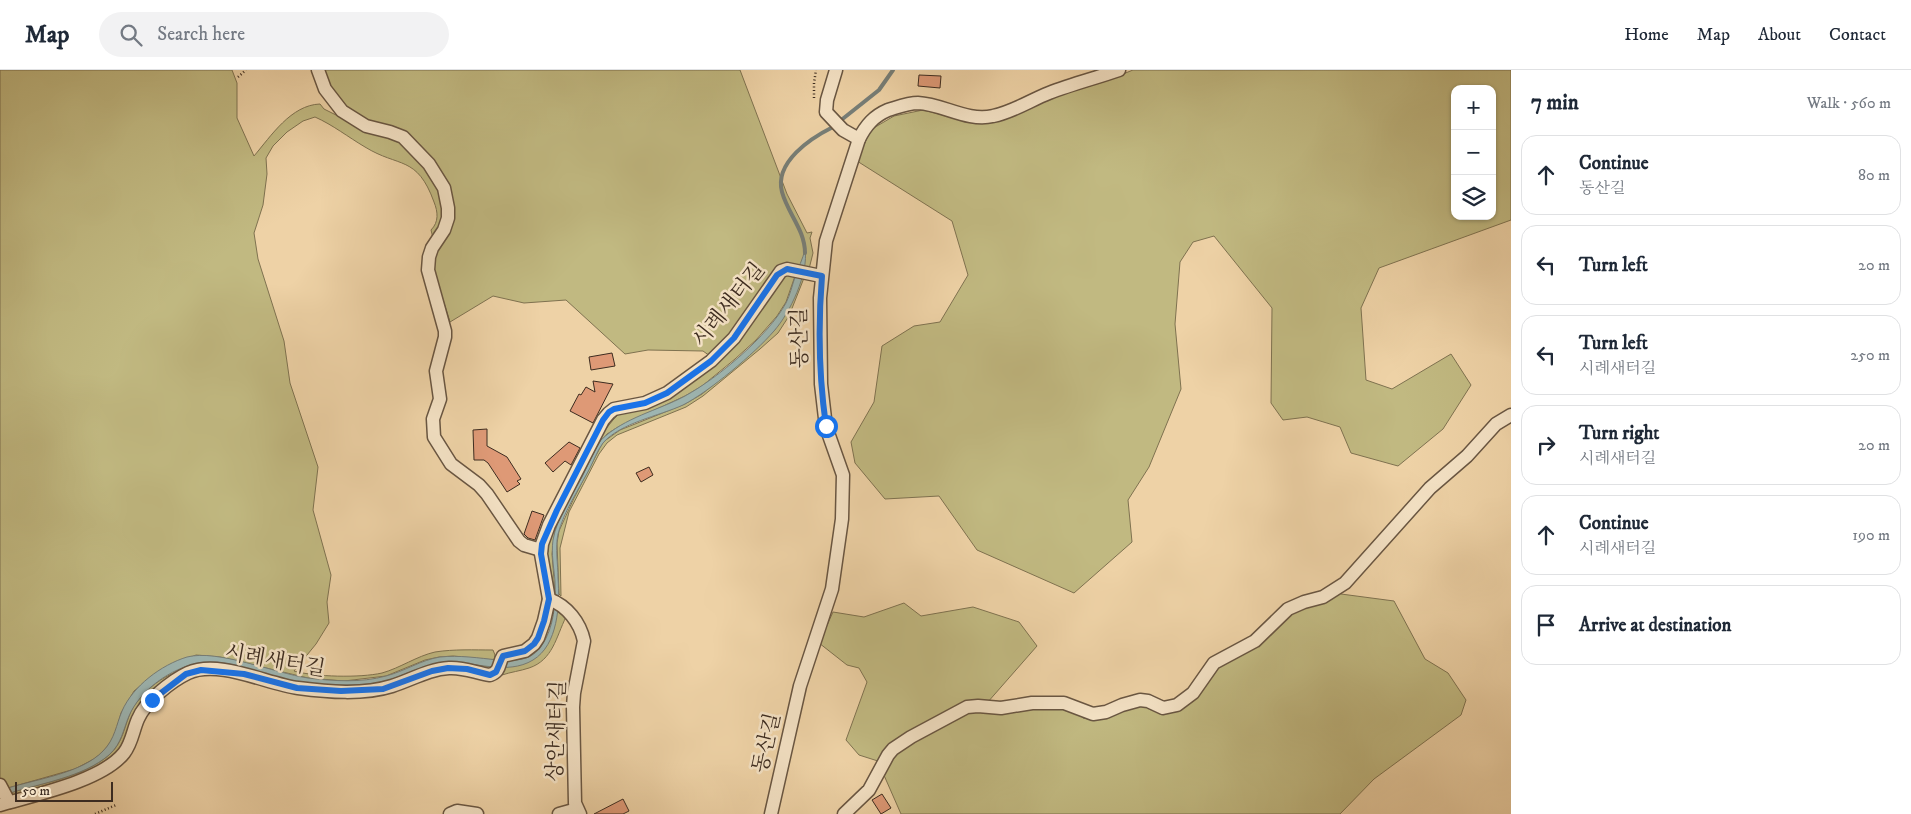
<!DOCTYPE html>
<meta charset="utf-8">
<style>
body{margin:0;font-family:"IM FELL DW Pica","Noto Serif KR",serif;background:#f2f2f3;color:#1f2937}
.controls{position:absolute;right:15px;top:15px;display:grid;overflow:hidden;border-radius:10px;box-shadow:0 1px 4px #0004}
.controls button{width:45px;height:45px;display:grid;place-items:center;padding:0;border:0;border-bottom:1px solid #e0e1e3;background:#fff;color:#1f2937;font:25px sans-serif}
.scale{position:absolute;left:15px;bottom:12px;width:98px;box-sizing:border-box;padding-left:5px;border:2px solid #3d2c20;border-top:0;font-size:14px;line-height:18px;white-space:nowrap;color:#3d2c20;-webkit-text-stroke:4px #f4e2c5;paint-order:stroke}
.stop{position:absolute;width:15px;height:15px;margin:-11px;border:4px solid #1a73e8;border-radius:50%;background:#fff}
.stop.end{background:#1a73e8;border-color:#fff;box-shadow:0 1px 5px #0008}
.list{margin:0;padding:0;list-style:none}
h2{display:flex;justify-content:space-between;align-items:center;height:65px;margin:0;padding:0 20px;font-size:21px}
h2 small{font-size:16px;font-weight:400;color:#747a83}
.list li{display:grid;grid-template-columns:32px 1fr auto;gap:15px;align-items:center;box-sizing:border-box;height:80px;margin:0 10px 10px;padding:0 10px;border:1px solid #e0e1e3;border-radius:15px}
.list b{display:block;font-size:19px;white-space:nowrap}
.list p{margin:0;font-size:16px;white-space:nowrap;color:#747a83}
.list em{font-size:16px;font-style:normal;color:#747a83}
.icon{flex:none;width:28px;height:28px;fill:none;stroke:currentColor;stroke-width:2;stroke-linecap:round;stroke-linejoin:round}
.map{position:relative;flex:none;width:1511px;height:744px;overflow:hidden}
header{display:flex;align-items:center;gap:30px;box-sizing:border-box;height:70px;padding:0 25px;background:#fff;border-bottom:1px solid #e0e1e3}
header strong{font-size:24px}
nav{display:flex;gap:28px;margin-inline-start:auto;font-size:18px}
.search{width:350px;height:45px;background:#f2f2f3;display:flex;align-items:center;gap:12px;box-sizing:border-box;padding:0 18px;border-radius:28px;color:#747a83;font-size:19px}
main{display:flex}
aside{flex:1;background:#fff}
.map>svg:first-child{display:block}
.green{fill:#c1b981;stroke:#7f7250;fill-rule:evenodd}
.water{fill:#9db5b1;stroke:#777e77}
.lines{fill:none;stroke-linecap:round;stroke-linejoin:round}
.stream{stroke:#777e77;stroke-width:4}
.building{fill:#de9976;stroke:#3d2c20}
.street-casing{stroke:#695642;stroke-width:15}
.path{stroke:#3d2c20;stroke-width:2.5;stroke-dasharray:1 2.5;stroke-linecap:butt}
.street{stroke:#f4e2c5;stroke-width:12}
.route{stroke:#1a73e8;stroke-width:6}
.labels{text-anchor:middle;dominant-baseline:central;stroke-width:5;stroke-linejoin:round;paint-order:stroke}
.street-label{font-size:21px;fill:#3d2c20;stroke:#f4e2c5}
</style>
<header>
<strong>Map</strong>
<div class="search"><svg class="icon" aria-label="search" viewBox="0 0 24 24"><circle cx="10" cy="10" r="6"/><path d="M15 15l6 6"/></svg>Search here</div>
<nav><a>Home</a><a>Map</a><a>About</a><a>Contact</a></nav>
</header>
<main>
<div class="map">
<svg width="1511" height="744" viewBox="0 0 1511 744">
<rect width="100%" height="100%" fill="#eed2a6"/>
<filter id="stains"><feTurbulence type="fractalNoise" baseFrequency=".004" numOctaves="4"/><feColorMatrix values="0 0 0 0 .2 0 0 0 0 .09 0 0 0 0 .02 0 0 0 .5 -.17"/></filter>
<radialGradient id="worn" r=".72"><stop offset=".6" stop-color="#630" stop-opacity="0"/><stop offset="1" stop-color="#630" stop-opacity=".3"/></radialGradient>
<g class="green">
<path d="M 0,0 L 232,0 L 237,13 L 237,48 L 254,86 C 271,66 291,35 320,34 L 324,39 L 340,47 L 397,67 L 435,108 L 445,148 L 433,168 L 431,160 C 439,152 438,142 434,132 C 417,85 399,98 365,77 C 348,67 333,55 315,47 L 303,51 L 287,62 L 273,76 L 266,88 L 267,104 L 263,135 L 254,163 L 258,189 L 284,271 L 290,313 L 318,397 L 313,440 L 331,505 L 327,532 L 329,553 L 316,574 L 294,601 C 315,607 360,608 382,603 C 400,598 417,586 435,582 C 454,579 474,580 493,580 L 495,585 L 494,590 L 453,586 L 439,587 L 425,590 L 386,606 L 344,611 L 308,608 L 220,587 L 196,585 L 159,601 L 134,621 L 121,643 L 115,666 L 103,682 L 94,689 L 75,699 L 8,718 L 0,717 Z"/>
<path d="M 321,0 L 740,0 L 787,124 L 807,163 L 812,162 L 810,168 L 813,183 L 809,199 L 790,196 L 710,286 L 703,281 L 648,280 L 625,284 L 566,230 L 524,233 L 493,226 L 450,252 L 433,198 L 434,187 L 449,155 L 431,92 L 339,33 Z"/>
<path d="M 1133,0 L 1511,0 L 1511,150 L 1379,198 L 1361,238 L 1366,310 L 1392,319 L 1451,284 L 1471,315 L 1443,359 L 1398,396 L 1351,383 L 1340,357 L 1307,347 L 1283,350 L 1271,333 L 1272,238 L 1214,166 L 1193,172 L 1180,192 L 1175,254 L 1181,319 L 1149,397 L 1128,430 L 1132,472 L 1074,523 L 977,480 L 939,426 L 885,429 L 855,393 L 851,372 L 874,332 L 882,276 L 914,256 L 940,252 L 968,205 L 952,151 L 857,91 L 864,73 L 872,59 L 894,46 L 923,40 L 971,52 L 1103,12 ZM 1455,19 L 1492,19 L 1492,146 L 1455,146 Z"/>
<path d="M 784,204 L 795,206 L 786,232 L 777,246 L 756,270 L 735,289 L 702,316 L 685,326 L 618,357 L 607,364 L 595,379 L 555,460 L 552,484 L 555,522 L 546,478 L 550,464 L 605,360 L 613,350 L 620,343 L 688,312 Z"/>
<path d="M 801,208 L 804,208 L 789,246 L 778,263 L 760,279 L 703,326 L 686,337 L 617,365 L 607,373 L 599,384 L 569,442 L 560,478 L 561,526 L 559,524 L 557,473 L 559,461 L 574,428 L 603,372 L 620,360 L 685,334 L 702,324 L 720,309 L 774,261 L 790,235 Z"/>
<path d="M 1339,521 L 1341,524 L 1394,531 L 1425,589 L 1448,603 L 1466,630 L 1461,645 L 1374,709 L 1340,744 L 901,744 L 883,703 L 889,688 L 963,641 L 1032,635 L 1077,641 L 1083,648 L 1089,649 L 1093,646 L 1139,633 L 1161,641 L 1211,600 L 1290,542 Z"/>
<path d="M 904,533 L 921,546 L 973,537 L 1019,552 L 1037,576 L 987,633 L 981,631 L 881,692 L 859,685 L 846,670 L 867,612 L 859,598 L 847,595 L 819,573 L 833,542 L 864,547 Z"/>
<path d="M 557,541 L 566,547 C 556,567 553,590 529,598 C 520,601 511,602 502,605 L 505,597 C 541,594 552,574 557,541 Z"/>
<path d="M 213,592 L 306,613 L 336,615 L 378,613 L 432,594 L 444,592 L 458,592 L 494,597 L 491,599 L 475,598 L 383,616 L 312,617 L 227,598 L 165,613 L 122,681 L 89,703 L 15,725 L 10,723 C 42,713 83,707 109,685 C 123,673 124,657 131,641 C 146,613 182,594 213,592 Z"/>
</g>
<path class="water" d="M 805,179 C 809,203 790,243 774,261 C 754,284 710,321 683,335 C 659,346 620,353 603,373 C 597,381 594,390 590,398 C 579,419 564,441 558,464 C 555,478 558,494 558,508 C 560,535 558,575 533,590 C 507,606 473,591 445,592 C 426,594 409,603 392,609 C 378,614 362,615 347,615 C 327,615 306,614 286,610 C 258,604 228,588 199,593 C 171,598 140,620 129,646 C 123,660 122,673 109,685 C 83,707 42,713 10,723 L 8,718 C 37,709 82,703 103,681 C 115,669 116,655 122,641 C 133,616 161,595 187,587 C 218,579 274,603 308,608 C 333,611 361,613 386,606 C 405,601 421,590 440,587 C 459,585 479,588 498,590 C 515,591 532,591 542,575 C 554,558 556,532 555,511 C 554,498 551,484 553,470 C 557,448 571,426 582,407 C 588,395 593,382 601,370 C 625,347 657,341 685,326 C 718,308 768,266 786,233 C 790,225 792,216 795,207 C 798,198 803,189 805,179 Z"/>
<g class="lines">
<g class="stream">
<path d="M 840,51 L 879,20 L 893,0"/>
<path d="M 805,183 C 805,160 788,144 782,122 C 774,92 811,68 833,57"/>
</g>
</g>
<g class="building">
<path d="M 919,5 L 941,6 L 940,18 L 918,16 Z"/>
<path d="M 612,283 L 615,296 L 591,300 L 589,287 Z"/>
<path d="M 593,311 L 613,314 L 593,353 L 570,341 L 579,324 L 581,325 L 586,317 L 595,322 Z"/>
<path d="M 487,359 L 487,376 L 507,387 L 521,409 L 517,411 L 520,414 L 507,422 L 488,393 L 484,390 L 474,390 L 473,360 Z"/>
<path d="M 569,372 L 580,378 L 571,395 L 565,391 L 553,402 L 545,393 Z"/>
<path d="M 649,397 L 653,405 L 641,412 L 636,403 Z"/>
<path d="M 532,441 L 544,445 L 535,470 L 528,468 L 524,464 Z"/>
<path d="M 882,724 L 891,738 L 881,744 L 872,730 Z"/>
<path d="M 623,729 L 629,741 L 623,744 L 594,744 Z"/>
</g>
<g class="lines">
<defs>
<g id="street">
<path d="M 318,0 L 325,19 L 342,41 L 366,56 L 390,62 L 403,67 L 429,94 L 444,118 L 448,138 L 448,148 L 444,160 L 432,178 L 429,187 L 428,200 L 445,261 L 445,267 L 436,301 L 440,329 L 433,349 L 434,367 L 451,394 L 479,415 L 487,424 L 519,471 L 524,475 L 541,480"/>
<path d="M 836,0 L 827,30 L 826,42 L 843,60 L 859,69"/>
<path d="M 549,529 C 567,536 580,552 584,571 L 574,623 L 573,637 L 575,733 L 580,744"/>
<path d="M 0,715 L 9,732"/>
<path d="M 0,735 C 34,725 102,711 124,683 C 132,673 133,660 138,649 C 145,632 171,611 188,603 C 219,589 267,614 298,618 C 328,622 363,625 392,616 C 411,610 429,599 449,598 C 464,597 476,603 490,605 C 501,601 498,594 503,586 L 525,581 L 534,574 L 538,568 L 544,551 L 549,529 L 541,484 L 542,474 L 549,455 L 603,350 L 609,343 L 614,339 L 645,333 L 667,323 L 711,291 L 734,268 L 781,201 L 787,199 L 821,206"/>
<path d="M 450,744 L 457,741 L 477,744"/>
<path d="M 559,744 L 577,739"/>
<path d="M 771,744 L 800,616 L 832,519 L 842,449 L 843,405 L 826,357 L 821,314 L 820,228 L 826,171 L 859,69 C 866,55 874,46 888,40 C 898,37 908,33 918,33 C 943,34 967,52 993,46 C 1013,42 1031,30 1049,23 C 1072,14 1096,8 1119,0"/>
<path d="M 844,744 L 869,720 L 888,685 L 893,679 L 911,667 L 967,637 L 978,636 L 1001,638 L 1032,633 L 1064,633 L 1093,644 L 1106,642 L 1122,635 L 1140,630 L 1148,631 L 1163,638 L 1177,635 L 1193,623 L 1214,593 L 1255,571 L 1288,539 L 1304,532 L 1323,527 L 1345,513 L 1430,418 L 1467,386 L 1496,354 L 1511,345"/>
</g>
</defs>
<use href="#street" class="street-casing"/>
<g class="path">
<path d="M 238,7 L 246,0"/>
<path d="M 814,28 L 814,13 L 816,0"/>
<path d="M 95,744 L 116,735"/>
</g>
<use href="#street" class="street"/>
</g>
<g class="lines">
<path class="route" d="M 152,630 L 186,604 L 201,600 L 244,604 L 297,618 L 341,621 L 383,619 L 432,601 L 448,598 L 467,599 L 490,605 L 496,602 L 503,586 L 525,581 L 534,574 L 538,568 L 544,551 L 549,529 L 541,484 L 542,474 L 557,440 L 603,350 L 609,342 L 614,339 L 645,333 L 667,323 L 711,291 L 734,268 L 777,205 L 787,199 L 822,206 C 818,256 819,307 826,356"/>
</g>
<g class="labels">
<g class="street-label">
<text transform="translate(729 235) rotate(-51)">시례새터길</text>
<text transform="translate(800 268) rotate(-91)">동산길</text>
<text transform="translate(275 591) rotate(10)">시례새터길</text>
<text transform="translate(557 661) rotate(-88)">상안새터길</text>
<text transform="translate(767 673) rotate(-77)">동산길</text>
</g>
</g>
<rect width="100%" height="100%" filter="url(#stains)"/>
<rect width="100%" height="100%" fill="url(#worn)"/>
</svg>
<div class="controls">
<button>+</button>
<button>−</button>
<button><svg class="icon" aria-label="layers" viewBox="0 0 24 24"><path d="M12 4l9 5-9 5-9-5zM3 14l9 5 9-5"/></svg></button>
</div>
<div class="scale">50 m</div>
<div class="stop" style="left:826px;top:356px"></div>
<div class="stop end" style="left:152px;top:630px"></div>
</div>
<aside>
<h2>7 min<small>Walk · 560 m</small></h2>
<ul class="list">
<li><svg class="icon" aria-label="ahead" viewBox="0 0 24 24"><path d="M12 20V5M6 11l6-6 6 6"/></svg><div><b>Continue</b><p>동산길</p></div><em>80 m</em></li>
<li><svg class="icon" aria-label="left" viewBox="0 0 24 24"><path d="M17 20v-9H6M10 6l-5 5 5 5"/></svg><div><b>Turn left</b></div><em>20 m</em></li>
<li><svg class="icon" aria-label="left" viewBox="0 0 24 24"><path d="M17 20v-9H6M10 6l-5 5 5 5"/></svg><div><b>Turn left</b><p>시례새터길</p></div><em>250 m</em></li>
<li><svg class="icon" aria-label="right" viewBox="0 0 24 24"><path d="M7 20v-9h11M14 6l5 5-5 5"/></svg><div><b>Turn right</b><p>시례새터길</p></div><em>20 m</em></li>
<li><svg class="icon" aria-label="ahead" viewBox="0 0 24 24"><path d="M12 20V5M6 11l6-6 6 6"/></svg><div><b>Continue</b><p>시례새터길</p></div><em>190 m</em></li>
<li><svg class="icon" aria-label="arrive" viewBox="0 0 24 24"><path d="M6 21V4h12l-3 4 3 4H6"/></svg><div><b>Arrive at destination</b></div></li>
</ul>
</aside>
</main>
